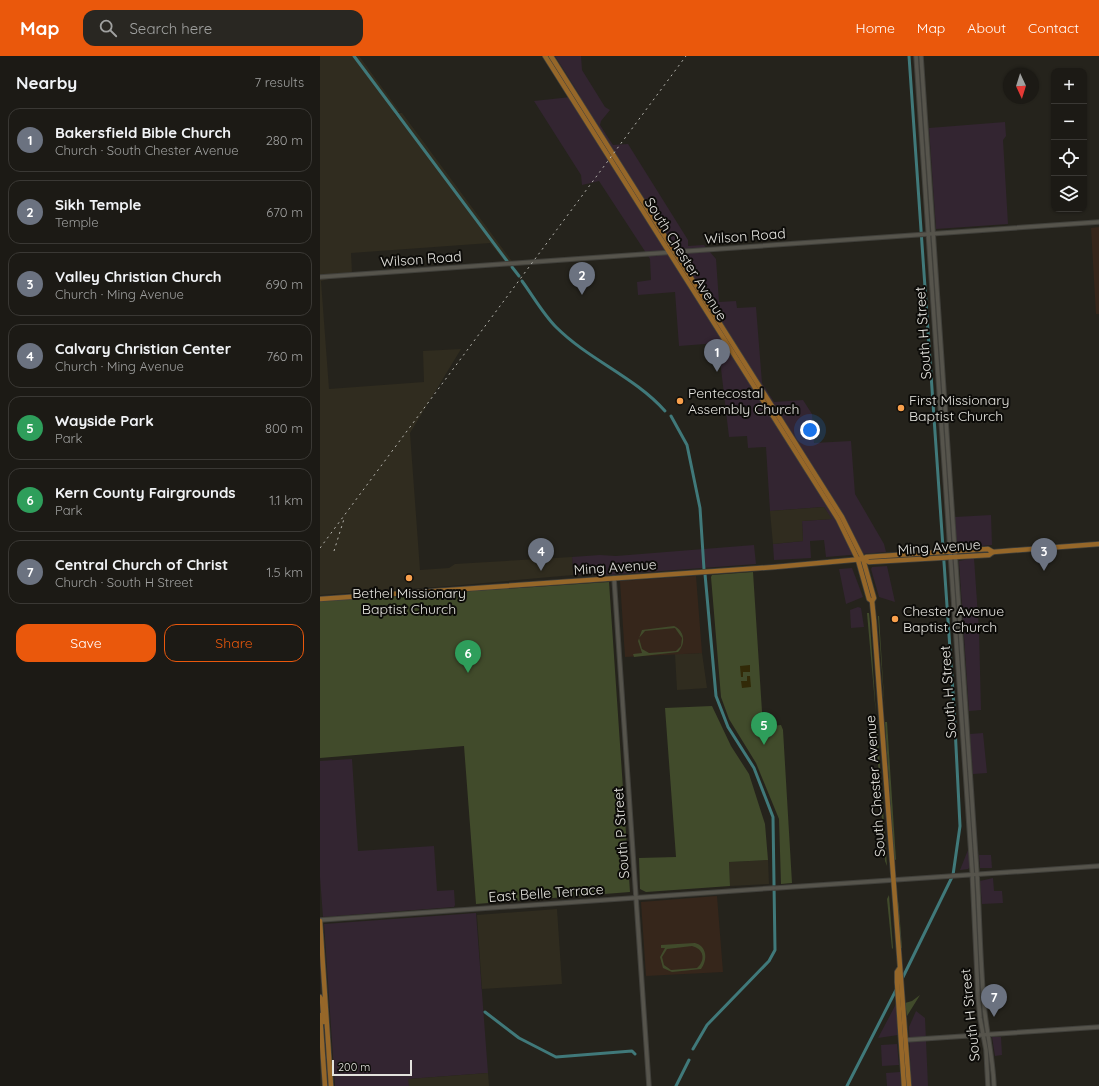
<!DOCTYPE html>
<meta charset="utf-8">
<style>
body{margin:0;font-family:Quicksand,sans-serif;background:#292722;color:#f1f3f6}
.controls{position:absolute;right:12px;top:12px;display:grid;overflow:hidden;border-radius:8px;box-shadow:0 1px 3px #0004}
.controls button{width:36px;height:36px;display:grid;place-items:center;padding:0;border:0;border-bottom:1px solid #3a3834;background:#1c1a15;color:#f1f3f6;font:20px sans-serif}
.compass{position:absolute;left:683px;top:12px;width:36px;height:36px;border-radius:50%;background:#1c1a15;box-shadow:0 1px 3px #0004;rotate:176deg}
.scale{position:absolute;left:12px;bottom:10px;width:80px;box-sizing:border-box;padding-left:4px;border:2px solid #e4e3de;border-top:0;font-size:11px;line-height:14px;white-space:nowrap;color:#e4e3de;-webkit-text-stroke:3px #0d0c09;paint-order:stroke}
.you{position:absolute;left:490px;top:374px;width:14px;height:14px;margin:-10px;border:3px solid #fff;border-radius:50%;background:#1a73e8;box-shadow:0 0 0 6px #1a73e833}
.badge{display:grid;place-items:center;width:26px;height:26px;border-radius:50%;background:#ea580c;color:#fff;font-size:13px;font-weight:700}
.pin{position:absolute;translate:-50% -33px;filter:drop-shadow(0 1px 2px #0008)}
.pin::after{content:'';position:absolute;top:21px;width:14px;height:12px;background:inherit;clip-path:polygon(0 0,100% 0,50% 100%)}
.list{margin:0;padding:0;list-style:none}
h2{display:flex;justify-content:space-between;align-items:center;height:52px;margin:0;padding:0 16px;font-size:17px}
h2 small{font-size:13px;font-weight:400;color:#a0a1a0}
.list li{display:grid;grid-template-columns:26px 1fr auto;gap:12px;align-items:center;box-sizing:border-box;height:64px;margin:0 8px 8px;padding:0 8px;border:1px solid #3a3834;border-radius:12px}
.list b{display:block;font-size:15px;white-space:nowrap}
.list p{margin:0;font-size:13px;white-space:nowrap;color:#a0a1a0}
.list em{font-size:13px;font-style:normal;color:#a0a1a0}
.actions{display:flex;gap:8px;padding:12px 16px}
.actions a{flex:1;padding:9px 0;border:1px solid #ea580c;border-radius:12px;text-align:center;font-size:14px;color:#ea580c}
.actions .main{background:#ea580c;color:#fff}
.icon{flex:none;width:22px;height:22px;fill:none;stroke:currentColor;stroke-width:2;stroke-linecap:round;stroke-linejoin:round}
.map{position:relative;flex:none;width:779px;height:1030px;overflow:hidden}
header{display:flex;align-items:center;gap:24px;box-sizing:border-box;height:56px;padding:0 20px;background:#ea580c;color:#fff}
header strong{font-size:19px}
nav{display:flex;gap:22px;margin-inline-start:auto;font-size:14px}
.search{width:280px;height:36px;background:#292722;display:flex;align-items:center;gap:10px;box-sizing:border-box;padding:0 14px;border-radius:12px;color:#a0a1a0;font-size:15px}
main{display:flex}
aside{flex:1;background:#1c1a15}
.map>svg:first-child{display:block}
.commercial{fill:#332531}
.built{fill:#302c1f}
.education{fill:#36261b}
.green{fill:#414b2b;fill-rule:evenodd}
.sand{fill:#322a08}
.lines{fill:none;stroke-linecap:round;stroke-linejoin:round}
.canal{stroke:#40797a;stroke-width:3}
.minor-casing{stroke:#41403b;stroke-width:5.5}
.major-casing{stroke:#41403b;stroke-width:6}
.minor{stroke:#56544c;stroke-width:3.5}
.major{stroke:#966729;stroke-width:4.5}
.rail{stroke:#b7b6b0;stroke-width:1;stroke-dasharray:2 4;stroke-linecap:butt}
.poi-dot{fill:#f9a04c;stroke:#0d0c09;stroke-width:1.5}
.labels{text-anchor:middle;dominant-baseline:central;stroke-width:4;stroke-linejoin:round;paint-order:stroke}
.street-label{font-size:14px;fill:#e4e3de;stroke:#0d0c09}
.poi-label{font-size:14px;fill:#e4e3de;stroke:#0d0c09;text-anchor:start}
</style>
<header>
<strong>Map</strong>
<div class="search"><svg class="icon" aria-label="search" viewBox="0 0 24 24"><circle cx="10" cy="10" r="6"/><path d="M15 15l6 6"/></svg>Search here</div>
<nav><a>Home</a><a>Map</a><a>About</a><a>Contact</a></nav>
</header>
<main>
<aside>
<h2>Nearby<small>7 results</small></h2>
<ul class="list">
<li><span class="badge" style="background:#6b7280">1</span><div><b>Bakersfield Bible Church</b><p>Church · South Chester Avenue</p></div><em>280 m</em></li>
<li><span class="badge" style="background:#6b7280">2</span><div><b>Sikh Temple</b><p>Temple</p></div><em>670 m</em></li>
<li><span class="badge" style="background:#6b7280">3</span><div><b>Valley Christian Church</b><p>Church · Ming Avenue</p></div><em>690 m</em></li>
<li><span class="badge" style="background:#6b7280">4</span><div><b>Calvary Christian Center</b><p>Church · Ming Avenue</p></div><em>760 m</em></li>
<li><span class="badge" style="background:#2e9e5b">5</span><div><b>Wayside Park</b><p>Park</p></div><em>800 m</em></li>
<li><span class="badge" style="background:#2e9e5b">6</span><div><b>Kern County Fairgrounds</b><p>Park</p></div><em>1.1 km</em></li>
<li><span class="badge" style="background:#6b7280">7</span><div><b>Central Church of Christ</b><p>Church · South H Street</p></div><em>1.5 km</em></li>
</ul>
<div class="actions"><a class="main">Save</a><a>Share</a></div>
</aside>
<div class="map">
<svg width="779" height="1030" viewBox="0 0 779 1030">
<rect width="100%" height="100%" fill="#25231c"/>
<g class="commercial">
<path d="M 235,0 L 261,0 L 262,14 L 285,51 L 290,54 L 281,65 L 280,69 L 287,80 L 293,89 L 308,88 L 368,184 L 368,190 L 384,189 L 396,203 L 399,246 L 416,245 L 417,252 L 436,251 L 442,327 L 454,346 L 483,344 L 492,358 L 494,387 L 531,385 L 535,438 L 564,488 L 566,496 L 506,501 L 504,484 L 490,485 L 491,502 L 454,504 L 453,488 L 483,485 L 482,465 L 511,463 L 504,451 L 450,455 L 446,391 L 428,392 L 427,380 L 409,381 L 398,287 L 359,290 L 355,236 L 318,239 L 317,226 L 331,224 L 330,203 L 279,125 L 262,129 L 261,119 L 214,45 L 260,40 Z"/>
<path d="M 685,66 L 686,80 L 683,84 L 688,168 L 616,173 L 609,72 Z"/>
<path d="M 671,459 L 672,489 L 637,492 L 635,461 Z"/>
<path d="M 434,489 L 436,508 L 288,519 L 281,517 L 253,519 L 252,501 L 280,499 L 296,500 Z"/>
<path d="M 654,502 L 659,575 L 661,654 L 649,655 L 639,505 Z"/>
<path d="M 567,510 L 575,546 L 559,541 L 551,513 L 552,511 Z"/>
<path d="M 532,512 L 543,541 L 526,548 L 519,513 Z"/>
<path d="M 538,551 L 541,552 L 544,571 L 531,572 L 530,554 Z"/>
<path d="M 663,677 L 667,717 L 653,718 L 650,678 Z"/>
<path d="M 32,703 L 38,795 L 114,790 L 117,835 L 134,834 L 135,849 L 134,851 L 3,861 L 0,821 L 0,705 Z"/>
<path d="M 648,794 L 650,811 L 648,813 L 640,814 Z"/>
<path d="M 659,799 L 671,799 L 672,812 L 660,812 Z"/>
<path d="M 673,822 L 674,835 L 682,835 L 683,847 L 662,848 L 660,825 Z"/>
<path d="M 156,857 L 168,1017 L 89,1023 L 89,1030 L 15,1030 L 4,868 Z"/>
<path d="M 576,948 L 578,979 L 558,982 L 566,967 Z"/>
<path d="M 596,955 L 605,962 L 608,1030 L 591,1030 L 589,971 Z"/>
<path d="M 672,981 L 681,981 L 682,999 L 675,1000 Z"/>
<path d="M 577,988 L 579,1009 L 562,1010 L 561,989 Z"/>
<path d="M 580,1016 L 581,1030 L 567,1030 L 566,1017 Z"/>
</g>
<g class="built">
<path d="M 0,0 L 39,0 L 80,56 L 74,57 L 79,64 L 75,57 L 82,57 L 194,208 L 187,208 L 170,187 L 31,197 L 32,217 L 1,225 L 9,333 L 104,326 L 103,295 L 141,293 L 90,377 L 100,514 L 129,512 L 135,508 L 252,501 L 253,519 L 130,530 L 0,539 Z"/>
<path d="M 504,451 L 512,463 L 482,465 L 483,485 L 453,488 L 450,455 Z"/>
<path d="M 382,597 L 387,632 L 357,634 L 355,598 Z"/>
<path d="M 448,804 L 449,828 L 410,830 L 409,806 Z"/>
<path d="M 237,853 L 242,928 L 162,933 L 157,859 Z"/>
<path d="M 168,1017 L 169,1030 L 89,1030 L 88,1023 Z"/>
</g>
<g class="education">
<path d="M 779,171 L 779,258 L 776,258 L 771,172 Z"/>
<path d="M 376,520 L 382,597 L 305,601 L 300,525 Z"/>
<path d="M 397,840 L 403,916 L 326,920 L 321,846 Z"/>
</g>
<g class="green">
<path d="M 433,516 L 443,671 L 461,669 L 463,674 L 472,827 L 461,828 L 459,763 L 436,707 L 409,663 L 401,641 L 391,521 L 392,519 Z"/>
<path d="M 289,526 L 310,836 L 156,848 L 144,690 L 0,702 L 0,545 Z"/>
<path d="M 547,557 L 549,557 L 550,567 L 556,659 Z"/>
<path d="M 558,560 L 559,560 L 565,659 Z"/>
<path d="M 354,570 C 365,575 366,588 358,596 L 314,601 L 313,598 L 322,597 L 318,585 L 322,574 ZM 355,572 L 362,582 L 361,590 L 356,595 L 329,597 L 322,593 L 319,582 L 325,575 Z"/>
<path d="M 392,650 L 411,690 L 429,718 L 445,768 L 448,804 L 409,806 L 410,830 L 326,836 L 320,833 L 319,802 L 356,801 L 345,652 Z"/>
<path d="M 565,666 L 567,666 L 576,804 L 574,803 Z"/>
<path d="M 555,667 L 557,667 L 567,810 L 565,805 Z"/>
<path d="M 577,838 L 579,852 L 582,892 L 581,892 Z"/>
<path d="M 569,839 L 573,892 L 572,893 L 567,843 Z"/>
<path d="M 375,887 C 387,890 388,904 381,913 L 352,916 L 343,912 L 340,901 L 345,892 L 341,892 L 341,889 ZM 372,890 C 384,893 386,904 377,912 L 351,914 L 344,909 L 342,901 L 347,893 Z"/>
<path d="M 600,939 L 587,960 L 585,947 L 592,945 Z"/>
</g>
<g class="sand">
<path d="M 430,609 L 430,616 L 423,616 L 423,621 L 421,621 L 420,610 Z"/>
<path d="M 427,620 L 430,620 L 431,631 L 422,632 L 421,625 L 427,625 Z"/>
</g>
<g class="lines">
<g class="canal">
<path d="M 34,0 L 187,205"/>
<path d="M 192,211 L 199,220"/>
<path d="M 202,225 C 213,240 223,258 236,271 C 269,304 315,321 345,355"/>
<path d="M 351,360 L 367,389 L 380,452 L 384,513"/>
<path d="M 582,923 L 633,819 L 640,770 L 634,651 L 589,0"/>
<path d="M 165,956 L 199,982 L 236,1001 L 312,995 L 315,998"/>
<path d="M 373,993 L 387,969 L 449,905 L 455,894 L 453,761 L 434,712 L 408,671 L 396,640 L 385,518"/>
<path d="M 356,1030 L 369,1004"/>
<path d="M 527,1030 L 576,934"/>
</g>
<defs>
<g id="minor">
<path d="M 596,0 L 652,813 L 658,939 L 660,962 L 666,994 L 668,1030"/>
<path d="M 601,0 L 657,818 C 660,864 660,911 665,958 C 668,982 673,1005 674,1030"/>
<path d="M 0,221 L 779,166"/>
<path d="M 294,522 L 329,1030"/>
<path d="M 456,832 L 779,810"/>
<path d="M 0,864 L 454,832"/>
<path d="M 586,984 L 779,971"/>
</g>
<g id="major">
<path d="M 225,0 L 518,463 L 538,504 L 549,543 L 552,545 L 554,565 L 589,1030"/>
<path d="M 231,0 L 522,461 L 543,503 L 554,542 L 552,545"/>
<path d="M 543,503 L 549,506 L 669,499 L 673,496 L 779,488"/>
<path d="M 0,543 L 455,511 L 543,503 L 546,501 L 668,493 L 673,496"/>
<path d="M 0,865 L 11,1030"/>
<path d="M 579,913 L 577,916 L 577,926 L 584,1030"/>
<path d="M 0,941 L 2,944 L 4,966"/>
<path d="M 0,959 L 5,1030"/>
</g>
</defs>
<use href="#minor" class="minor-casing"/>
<use href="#major" class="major-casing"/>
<use href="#minor" class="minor"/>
<use href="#major" class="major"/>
<g class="rail">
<path d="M 0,492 L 366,0"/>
<path d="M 14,495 L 24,463"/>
</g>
</g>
<g class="poi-dot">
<circle cx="360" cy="345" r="4"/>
<circle cx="581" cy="352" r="4"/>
<circle cx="89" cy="522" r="4"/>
<circle cx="575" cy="563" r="4"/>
</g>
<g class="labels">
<g class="street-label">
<text transform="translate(425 180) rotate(-4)">Wilson Road</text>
<text transform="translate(101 203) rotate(-4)">Wilson Road</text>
<text transform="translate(366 203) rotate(58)">South Chester Avenue</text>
<text transform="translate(603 277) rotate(-94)">South H Street</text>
<text transform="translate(619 491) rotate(-4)">Ming Avenue</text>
<text transform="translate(295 511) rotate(-4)">Ming Avenue</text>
<text transform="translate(628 636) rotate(-94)">South H Street</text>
<text transform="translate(555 730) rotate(-94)">South Chester Avenue</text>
<text transform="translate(301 777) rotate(-94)">South P Street</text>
<text transform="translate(226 837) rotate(-4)">East Belle Terrace</text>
<text transform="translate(650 959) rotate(-96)">South H Street</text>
</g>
<g class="poi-label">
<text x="368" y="337">Pentecostal<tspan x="368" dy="16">Assembly Church</tspan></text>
<text x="589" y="344">First Missionary<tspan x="589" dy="16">Baptist Church</tspan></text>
<text x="89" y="537" text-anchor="middle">Bethel Missionary<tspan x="89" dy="16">Baptist Church</tspan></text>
<text x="583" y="555">Chester Avenue<tspan x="583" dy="16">Baptist Church</tspan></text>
</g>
</g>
</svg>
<div class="controls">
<button>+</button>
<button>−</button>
<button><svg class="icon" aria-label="locate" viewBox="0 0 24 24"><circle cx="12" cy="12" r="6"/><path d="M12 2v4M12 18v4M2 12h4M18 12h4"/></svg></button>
<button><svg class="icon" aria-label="layers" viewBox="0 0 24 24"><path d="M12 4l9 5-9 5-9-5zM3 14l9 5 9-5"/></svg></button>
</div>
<svg class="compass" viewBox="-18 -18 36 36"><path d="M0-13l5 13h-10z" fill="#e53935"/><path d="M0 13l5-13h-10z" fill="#a0a1a0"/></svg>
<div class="scale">200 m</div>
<div class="you"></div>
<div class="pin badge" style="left:397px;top:316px;background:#6b7280">1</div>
<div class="pin badge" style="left:262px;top:239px;background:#6b7280">2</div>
<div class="pin badge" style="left:724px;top:515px;background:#6b7280">3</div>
<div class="pin badge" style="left:221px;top:515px;background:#6b7280">4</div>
<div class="pin badge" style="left:444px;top:689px;background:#2e9e5b">5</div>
<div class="pin badge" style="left:148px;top:617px;background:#2e9e5b">6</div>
<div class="pin badge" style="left:674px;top:961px;background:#6b7280">7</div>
</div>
</main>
